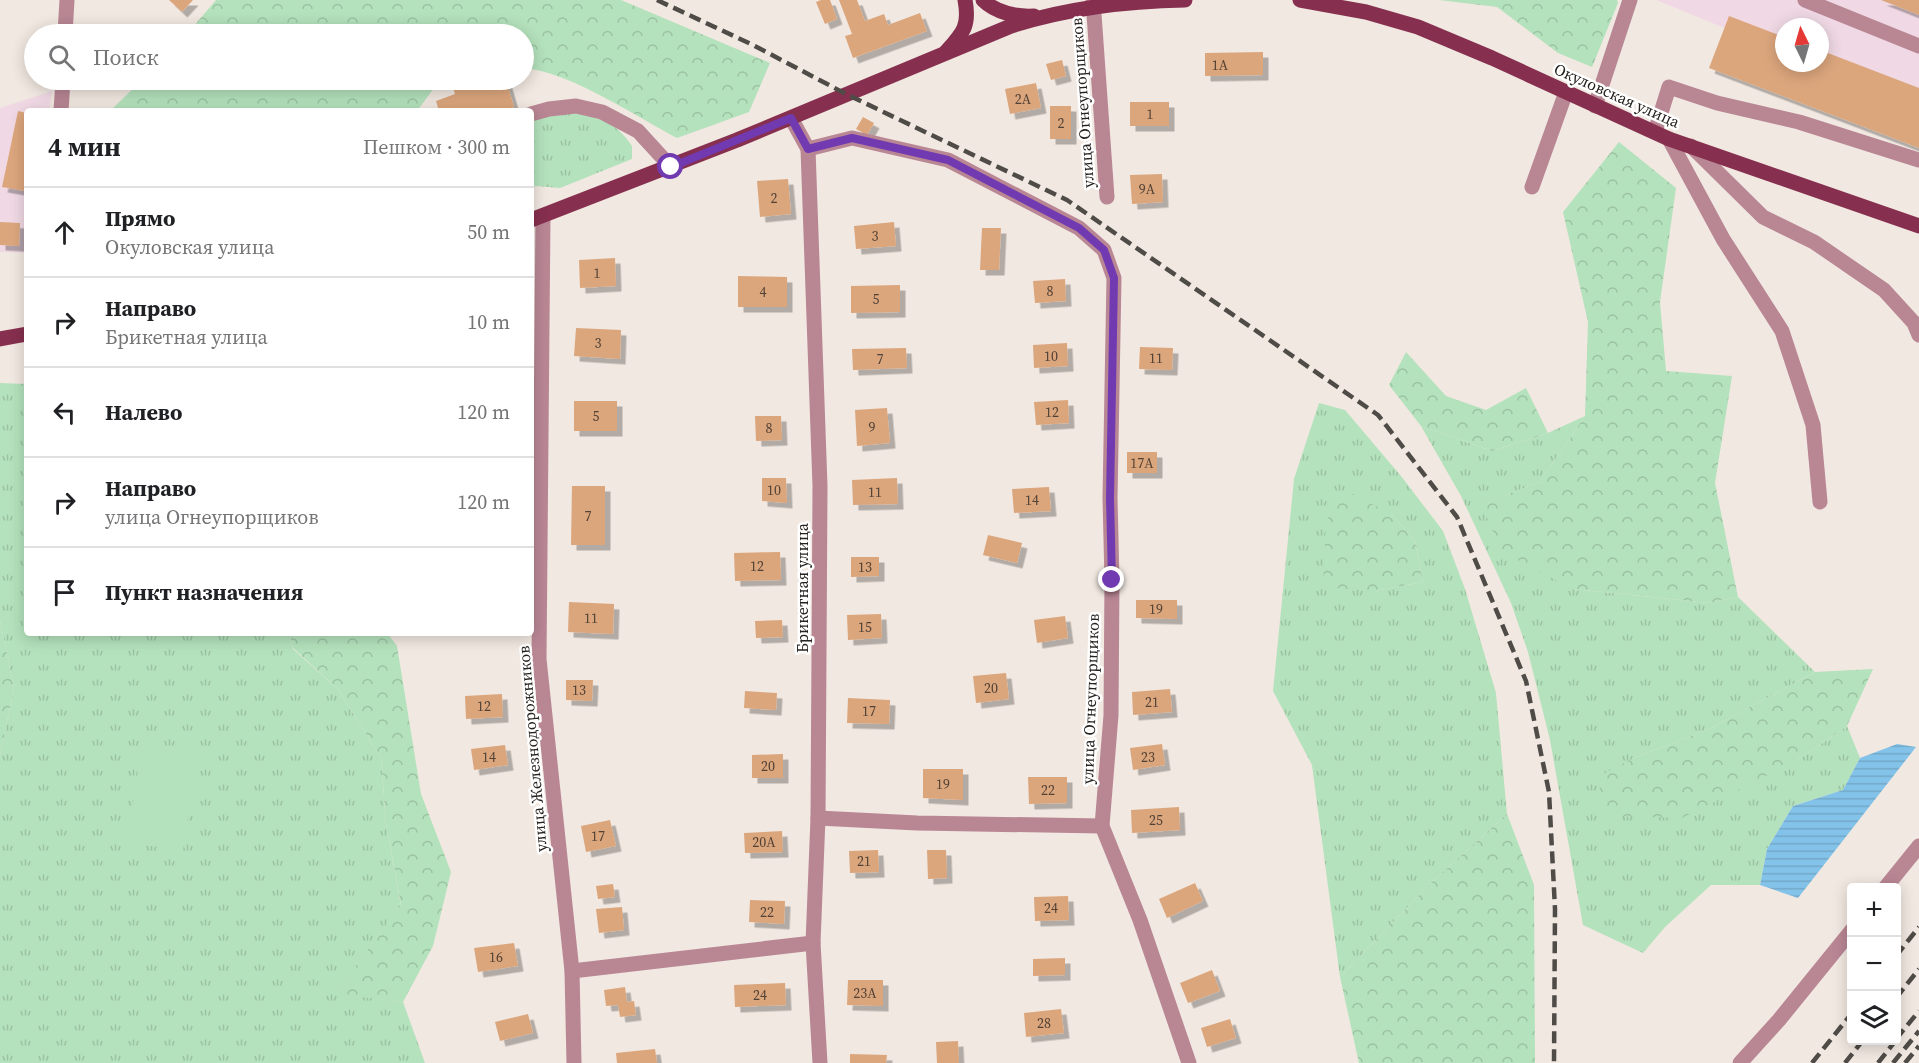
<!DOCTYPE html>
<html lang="ru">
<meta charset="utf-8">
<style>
body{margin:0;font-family:"Source Serif 4",serif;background:#f6f6f6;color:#202124}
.controls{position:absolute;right:18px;bottom:18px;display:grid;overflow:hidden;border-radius:6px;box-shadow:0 3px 15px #0003}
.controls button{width:54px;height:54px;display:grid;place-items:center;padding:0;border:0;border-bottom:2px solid #e0e0e0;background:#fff;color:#202124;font:30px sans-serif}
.compass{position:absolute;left:1775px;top:18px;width:54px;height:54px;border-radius:50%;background:#fff;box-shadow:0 3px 15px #0003;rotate:355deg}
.stop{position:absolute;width:18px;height:18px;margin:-14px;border:4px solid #713ab1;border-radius:50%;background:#fff}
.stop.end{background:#713ab1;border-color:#fff;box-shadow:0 2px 6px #0008}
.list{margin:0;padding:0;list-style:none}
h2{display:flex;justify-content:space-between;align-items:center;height:78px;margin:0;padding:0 24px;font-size:26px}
h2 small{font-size:20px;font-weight:400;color:#757577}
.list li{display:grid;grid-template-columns:39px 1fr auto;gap:18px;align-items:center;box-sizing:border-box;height:90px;padding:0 24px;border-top:2px solid #e0e0e0}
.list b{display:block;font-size:22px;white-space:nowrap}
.list p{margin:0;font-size:20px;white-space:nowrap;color:#757577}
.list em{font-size:20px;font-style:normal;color:#757577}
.icon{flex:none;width:33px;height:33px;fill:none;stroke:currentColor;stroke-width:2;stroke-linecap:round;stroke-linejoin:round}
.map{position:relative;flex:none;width:1919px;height:1063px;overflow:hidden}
.search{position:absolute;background:#fff;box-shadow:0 3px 15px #0003;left:24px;top:24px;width:510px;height:66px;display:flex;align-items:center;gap:15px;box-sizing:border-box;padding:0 21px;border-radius:33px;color:#757577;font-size:22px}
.panel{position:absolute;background:#fff;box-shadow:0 3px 15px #0003;left:24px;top:108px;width:510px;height:528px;border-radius:6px}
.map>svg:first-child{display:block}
.industrial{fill:#f0d9e4}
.grass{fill:url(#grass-tufts);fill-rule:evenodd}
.forest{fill:url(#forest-crowns)}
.pitch{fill:#b4e2bc}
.water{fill:url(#water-rules)}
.building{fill:#dca67d;filter:url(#shadow)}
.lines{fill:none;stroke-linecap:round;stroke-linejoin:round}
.minor{stroke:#b98694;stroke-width:15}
.major{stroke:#862f4f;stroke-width:15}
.rail{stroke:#4f4b47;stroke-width:4.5;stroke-dasharray:12 6;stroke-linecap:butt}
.route{stroke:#713ab1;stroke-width:8}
.labels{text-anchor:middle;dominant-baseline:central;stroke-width:5;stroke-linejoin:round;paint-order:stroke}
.number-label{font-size:14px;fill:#524236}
.street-label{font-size:16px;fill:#24211e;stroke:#fff}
</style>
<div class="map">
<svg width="1919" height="1063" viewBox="0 0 1919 1063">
<defs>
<pattern id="grass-tufts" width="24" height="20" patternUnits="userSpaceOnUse" patternTransform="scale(1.5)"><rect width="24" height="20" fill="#b4e2bc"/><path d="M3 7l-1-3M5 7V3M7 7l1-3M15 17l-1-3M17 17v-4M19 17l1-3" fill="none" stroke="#9bc2a1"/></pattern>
<pattern id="forest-crowns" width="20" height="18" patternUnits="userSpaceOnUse" patternTransform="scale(1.5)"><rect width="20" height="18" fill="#b4e2bc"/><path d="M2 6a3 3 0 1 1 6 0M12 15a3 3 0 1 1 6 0" fill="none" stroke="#9bc2a1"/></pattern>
<pattern id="water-rules" width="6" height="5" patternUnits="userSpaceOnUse" patternTransform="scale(1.5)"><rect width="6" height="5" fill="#84c3e9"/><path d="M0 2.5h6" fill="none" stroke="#72a7c7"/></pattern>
<filter id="shadow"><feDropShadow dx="5.5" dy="5.5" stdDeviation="0" flood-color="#0004"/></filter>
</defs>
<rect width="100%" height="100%" fill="#f1e8e1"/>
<g class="industrial">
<path d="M 1656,0 L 1919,0 L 1919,107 L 1820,63 L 1820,27 L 1784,27 L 1784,52 Z"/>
<path d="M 52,91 L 49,111 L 27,111 L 27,253 L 0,252 L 0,108 Z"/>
</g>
<g class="grass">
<path d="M 565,112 C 595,116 614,119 632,146 L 632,159 L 560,188 L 536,186 L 531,187 L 531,119 Z"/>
<path d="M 0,383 L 27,384 L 27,633 L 289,633 L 293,649 L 338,689 L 381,758 L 386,823 L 401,906 L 336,993 L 403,1002 L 425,1063 L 0,1063 L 0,756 L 14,688 L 0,620 Z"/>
<path d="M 1319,403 L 1345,410 L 1401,476 L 1443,531 L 1465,589 L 1496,693 L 1507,814 L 1431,883 L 1340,977 L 1312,765 L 1273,691 L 1294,479 ZM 1391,514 L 1415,541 L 1423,582 L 1374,591 Z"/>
<path d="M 1585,416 L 1540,482 L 1482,504 L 1573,589 L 1709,603 L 1738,597 L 1815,672 L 1711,728 L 1632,759 L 1796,761 L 1847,726 L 1860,758 L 1843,790 L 1793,806 L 1767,849 L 1760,885 L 1711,885 L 1665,927 L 1643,953 L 1583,925 L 1550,740 L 1528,652 L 1511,603 L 1461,496 L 1421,426 L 1492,451 L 1548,433 Z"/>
</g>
<g class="forest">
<path d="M 216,0 L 621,0 L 770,63 L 749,112 L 677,138 C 635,116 570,72 524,68 L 524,34 L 187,34 Z"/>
<path d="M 1439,0 L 1617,0 L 1618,3 L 1592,67 L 1558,53 L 1497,7 Z"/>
<path d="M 142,80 L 435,80 L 437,84 L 417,111 L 110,111 Z"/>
<path d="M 1619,142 L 1676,188 L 1660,302 L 1666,371 L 1732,376 L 1715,483 L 1738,597 L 1709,603 L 1573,589 L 1502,552 L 1481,504 L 1540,482 L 1585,416 L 1588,322 L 1563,212 Z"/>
<path d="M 1406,352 L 1446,396 L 1486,410 L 1526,388 L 1548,433 L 1492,451 L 1421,426 L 1389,385 Z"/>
<path d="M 1347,491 L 1391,514 L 1415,541 L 1423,582 L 1374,591 L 1323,587 L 1326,521 Z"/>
<path d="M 0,620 L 14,688 L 0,756 Z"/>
<path d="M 289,633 L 387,633 L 397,646 L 421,794 L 451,872 L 433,946 L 403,1002 L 335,994 L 401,905 L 386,823 L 381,758 L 338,689 L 293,648 Z"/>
<path d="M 1873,669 L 1847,726 L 1796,761 L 1682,818 L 1602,816 L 1599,776 L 1632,759 L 1711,728 L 1815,672 Z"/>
<path d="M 1507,814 L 1534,885 L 1535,1063 L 1359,1063 L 1340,977 L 1431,883 Z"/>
</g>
<path class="pitch" d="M 142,742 L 198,751 L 183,851 L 127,842 Z"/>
<path class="water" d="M 1897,744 L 1916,747 L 1798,898 L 1760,885 L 1767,849 L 1793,806 L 1843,790 L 1860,758 Z"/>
<g class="building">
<path d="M 169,0 L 193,0 L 182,12 Z"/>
<path d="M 821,0 L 830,0 L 837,19 L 825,24 L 816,2 Z"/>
<path d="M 839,0 L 857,0 L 865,21 L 884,14 L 888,25 L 920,13 L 927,31 L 853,58 L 845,36 L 852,34 Z"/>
<path d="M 1881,0 L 1919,0 L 1919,15 Z"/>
<path d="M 1729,16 L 1784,37 L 1784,63 L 1820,63 L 1820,50 L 1919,88 L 1919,148 L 1709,68 Z"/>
<path d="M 1263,52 L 1263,75 L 1205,76 L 1205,53 Z"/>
<path d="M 1062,60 L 1066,76 L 1051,80 L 1046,64 Z"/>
<path d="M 459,80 L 506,80 L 514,107 L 501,111 L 439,111 L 436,101 L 455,94 L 451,82 Z"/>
<path d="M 1036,83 L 1041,108 L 1010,114 L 1005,89 Z"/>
<rect x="1130" y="102" width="39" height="24"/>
<rect x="1050" y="106" width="21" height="33"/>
<path d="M 18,111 L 27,113 L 27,183 L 25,191 L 2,187 Z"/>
<path d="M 863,117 L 874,123 L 867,135 L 856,129 Z"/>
<path d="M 1162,174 L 1163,202 L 1132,204 L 1130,175 Z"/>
<path d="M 788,179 L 791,214 L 760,217 L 757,181 Z"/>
<path d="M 0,222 L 20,223 L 19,246 L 0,245 Z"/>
<path d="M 894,222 L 896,246 L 856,249 L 854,226 Z"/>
<path d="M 982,228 L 1001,228 L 999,270 L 980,270 Z"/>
<path d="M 615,258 L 616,286 L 580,288 L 579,260 Z"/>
<path d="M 738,276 L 787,277 L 787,307 L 738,307 Z"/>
<path d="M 1065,279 L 1066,301 L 1035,303 L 1033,281 Z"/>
<path d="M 900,285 L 900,312 L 851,313 L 851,286 Z"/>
<path d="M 576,328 L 621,330 L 620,359 L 574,356 Z"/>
<path d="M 1067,343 L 1068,366 L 1034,368 L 1033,345 Z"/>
<path d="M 1140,347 L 1173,348 L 1172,370 L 1139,369 Z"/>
<path d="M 906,348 L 907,368 L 853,370 L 852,349 Z"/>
<path d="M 1068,400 L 1069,423 L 1036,425 L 1034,402 Z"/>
<rect x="574" y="401" width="43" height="30"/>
<path d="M 887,408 L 890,443 L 857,446 L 855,410 Z"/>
<path d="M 755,416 L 781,416 L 782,440 L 756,441 Z"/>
<rect x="1127" y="452" width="30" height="21"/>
<path d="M 762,478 L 786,478 L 787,503 L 762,501 Z"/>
<path d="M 897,478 L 898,504 L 853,505 L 852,480 Z"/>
<path d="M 572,486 L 605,486 L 605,545 L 571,545 Z"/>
<path d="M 1049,487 L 1051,511 L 1014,513 L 1012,489 Z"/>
<path d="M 988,535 L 1022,543 L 1017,563 L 983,555 Z"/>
<path d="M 780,552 L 781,580 L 735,581 L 734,553 Z"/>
<path d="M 851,557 L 879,557 L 879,576 L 851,577 Z"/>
<path d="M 1136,600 L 1177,600 L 1177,619 L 1136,618 Z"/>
<path d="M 569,602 L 614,604 L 613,634 L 568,632 Z"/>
<path d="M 881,614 L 882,638 L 848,640 L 847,615 Z"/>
<path d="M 1065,616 L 1068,638 L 1037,643 L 1034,620 Z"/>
<path d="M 782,620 L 783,637 L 756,638 L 755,621 Z"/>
<path d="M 1006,673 L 1009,699 L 976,703 L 973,676 Z"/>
<path d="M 566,680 L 593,680 L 592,701 L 566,700 Z"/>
<path d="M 1170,689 L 1172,712 L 1133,715 L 1132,692 Z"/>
<path d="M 745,691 L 777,693 L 776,710 L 744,708 Z"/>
<path d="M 502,694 L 503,717 L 466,719 L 465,696 Z"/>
<path d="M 848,698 L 890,700 L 889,724 L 847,723 Z"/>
<path d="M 1162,744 L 1165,765 L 1133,770 L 1130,748 Z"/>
<path d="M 505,745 L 508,765 L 474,770 L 471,749 Z"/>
<path d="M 783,754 L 783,778 L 752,778 L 752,755 Z"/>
<path d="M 923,769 L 963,769 L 963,800 L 923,798 Z"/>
<path d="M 1028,777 L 1067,777 L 1067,803 L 1029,804 Z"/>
<path d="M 1179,807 L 1180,830 L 1132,833 L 1131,810 Z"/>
<path d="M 610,820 L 616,846 L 586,852 L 581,826 Z"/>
<path d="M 782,831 L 783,852 L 745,853 L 744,833 Z"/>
<path d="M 878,850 L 879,872 L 850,873 L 849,851 Z"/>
<path d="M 927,850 L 946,850 L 947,878 L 928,879 Z"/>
<path d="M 1195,883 L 1203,901 L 1167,918 L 1159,899 Z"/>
<path d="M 613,884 L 615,897 L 598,899 L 596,886 Z"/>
<path d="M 1068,896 L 1069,920 L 1035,921 L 1034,897 Z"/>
<path d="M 750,900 L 785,901 L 784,924 L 749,922 Z"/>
<path d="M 622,907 L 624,930 L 599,933 L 596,909 Z"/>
<path d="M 514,943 L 518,966 L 478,972 L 474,948 Z"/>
<path d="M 1065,958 L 1065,975 L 1033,976 L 1033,959 Z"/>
<path d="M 1212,970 L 1220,991 L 1188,1003 L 1180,983 Z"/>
<path d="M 848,980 L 883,980 L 883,1006 L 847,1005 Z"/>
<path d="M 785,983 L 786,1005 L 735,1007 L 734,985 Z"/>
<path d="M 625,987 L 627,1002 L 634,1001 L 636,1015 L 620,1017 L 618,1005 L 606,1006 L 604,990 Z"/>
<path d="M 1061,1009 L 1064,1033 L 1026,1037 L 1024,1013 Z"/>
<path d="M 528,1014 L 533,1033 L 500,1041 L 495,1022 Z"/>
<path d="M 1230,1019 L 1236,1038 L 1207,1047 L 1201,1028 Z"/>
<path d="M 958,1041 L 959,1063 L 937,1063 L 936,1042 Z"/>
<path d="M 655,1049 L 657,1063 L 617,1063 L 616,1053 Z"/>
<path d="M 850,1054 L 887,1055 L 886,1063 L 850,1063 Z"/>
</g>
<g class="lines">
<g class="minor">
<path d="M 1093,0 L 1107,197"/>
<path d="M 1805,0 L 1919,46"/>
<path d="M 65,34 L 67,0"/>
<path d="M 1595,106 L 1630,0"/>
<path d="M 61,111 L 63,80"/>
<path d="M 531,114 L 549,109 L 576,106 L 602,112 L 638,131 L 671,167"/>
<path d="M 791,118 L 808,149 L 820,486 L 818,818 L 813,943 L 820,1063"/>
<path d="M 1655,132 L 1669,87 L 1717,103 L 1799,122 L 1919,160"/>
<path d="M 1669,139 L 1723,239 L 1782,331 L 1813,425 L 1820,502"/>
<path d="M 1691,146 L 1763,217 L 1814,242 L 1884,290 L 1914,323 L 1919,335"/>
<path d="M 808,149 L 852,138 L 948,160 L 1079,228 L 1104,250 L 1114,278 L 1110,498 L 1112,580 L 1111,715 L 1102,826 L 1140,920 L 1189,1063"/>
<path d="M 1532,187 L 1566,92"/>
<path d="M 543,216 L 539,659 L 572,971 L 574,1063"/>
<path d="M 818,818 L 917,823 L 1102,826"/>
<path d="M 1885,888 L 1919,846"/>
<path d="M 572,971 L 813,943"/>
<path d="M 1740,1063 L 1779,1020 L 1852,930"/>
</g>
<g class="major">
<path d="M 983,0 C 996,13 1017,17 1034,16"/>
<path d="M 1300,0 L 1366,12 L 1418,27 L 1492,58 L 1669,139 L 1919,226"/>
<path d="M 946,52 C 963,33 970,26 965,0"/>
<path d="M 531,220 L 737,140 L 1011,26 C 1068,8 1125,1 1185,0"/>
<path d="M 0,339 L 27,334"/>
</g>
<g class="rail">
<path d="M 657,0 L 753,45 L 846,94 L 1067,200 L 1378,415 L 1457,517 L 1526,681 L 1549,792 L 1555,909 L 1554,1063"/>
<path d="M 1896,956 L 1919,927"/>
<path d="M 1896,998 L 1919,969"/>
<path d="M 1896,1039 L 1919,1011"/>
<path d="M 1812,1063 L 1852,1013"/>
<path d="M 1845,1063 L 1863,1040"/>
<path d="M 1878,1063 L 1896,1040"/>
<path d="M 1893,1063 L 1919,1031"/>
<path d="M 1905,1063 L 1919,1046"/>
</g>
</g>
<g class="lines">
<path class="route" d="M 671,167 L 791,118 L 808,149 L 852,138 L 948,160 L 1079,228 L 1104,250 L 1114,278 L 1110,498 L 1112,580"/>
</g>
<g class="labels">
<g class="number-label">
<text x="1220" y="65">1А</text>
<text x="1023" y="99">2А</text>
<text x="1150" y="114">1</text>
<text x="1061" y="123">2</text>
<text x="1147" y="189">9А</text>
<text x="774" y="198">2</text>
<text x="875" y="236">3</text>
<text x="597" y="273">1</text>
<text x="1050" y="291">8</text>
<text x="763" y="292">4</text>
<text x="876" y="299">5</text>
<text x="598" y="343">3</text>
<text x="1051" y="356">10</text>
<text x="1156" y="358">11</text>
<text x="880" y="359">7</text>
<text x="1052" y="412">12</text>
<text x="596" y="416">5</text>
<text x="872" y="427">9</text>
<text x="769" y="428">8</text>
<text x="1142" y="463">17А</text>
<text x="774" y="490">10</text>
<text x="875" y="492">11</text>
<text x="1032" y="500">14</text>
<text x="588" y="516">7</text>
<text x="757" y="566">12</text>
<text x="865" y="567">13</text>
<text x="1156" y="609">19</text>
<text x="591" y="618">11</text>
<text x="865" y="627">15</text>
<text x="991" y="688">20</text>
<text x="579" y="690">13</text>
<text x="1152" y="702">21</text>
<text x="484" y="706">12</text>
<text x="869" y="711">17</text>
<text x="489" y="757">14</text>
<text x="1148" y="757">23</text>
<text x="768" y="766">20</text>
<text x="943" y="784">19</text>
<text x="1048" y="790">22</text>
<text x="1156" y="820">25</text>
<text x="598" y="836">17</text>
<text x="764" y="842">20А</text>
<text x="864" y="861">21</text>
<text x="1051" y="908">24</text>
<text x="767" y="912">22</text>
<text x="496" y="957">16</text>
<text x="865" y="993">23А</text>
<text x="760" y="995">24</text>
<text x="1044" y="1023">28</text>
</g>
<g class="street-label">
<text transform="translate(1617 95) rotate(24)">Окуловская улица</text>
<text transform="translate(1082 103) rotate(-94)">улица Огнеупорщиков</text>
<text transform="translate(802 588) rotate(-90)">Брикетная улица</text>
<text transform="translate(1090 699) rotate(-88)">улица Огнеупорщиков</text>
<text transform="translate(532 749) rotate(-95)">улица Железнодорожников</text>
</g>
</g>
</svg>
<div class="controls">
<button>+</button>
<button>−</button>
<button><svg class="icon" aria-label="layers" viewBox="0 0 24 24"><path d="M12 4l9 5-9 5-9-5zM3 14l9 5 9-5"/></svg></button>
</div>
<svg class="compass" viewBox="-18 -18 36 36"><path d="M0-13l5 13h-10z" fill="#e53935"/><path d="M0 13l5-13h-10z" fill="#757577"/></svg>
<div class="stop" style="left:671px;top:167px"></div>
<div class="stop end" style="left:1112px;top:580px"></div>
<div class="search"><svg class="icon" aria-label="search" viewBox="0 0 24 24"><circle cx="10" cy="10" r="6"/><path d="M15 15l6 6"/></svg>Поиск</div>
<section class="panel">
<h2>4 мин<small>Пешком · 300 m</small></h2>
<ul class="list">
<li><svg class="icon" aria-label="ahead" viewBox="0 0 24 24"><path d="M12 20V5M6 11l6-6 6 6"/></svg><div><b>Прямо</b><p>Окуловская улица</p></div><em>50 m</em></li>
<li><svg class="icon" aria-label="right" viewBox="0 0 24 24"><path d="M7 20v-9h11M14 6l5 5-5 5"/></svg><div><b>Направо</b><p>Брикетная улица</p></div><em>10 m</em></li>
<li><svg class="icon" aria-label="left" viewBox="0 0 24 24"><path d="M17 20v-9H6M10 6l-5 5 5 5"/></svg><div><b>Налево</b></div><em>120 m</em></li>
<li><svg class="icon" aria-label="right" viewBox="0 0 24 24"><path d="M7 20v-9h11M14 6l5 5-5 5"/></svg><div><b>Направо</b><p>улица Огнеупорщиков</p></div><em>120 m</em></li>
<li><svg class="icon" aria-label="arrive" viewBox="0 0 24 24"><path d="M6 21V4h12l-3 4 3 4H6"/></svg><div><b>Пункт назначения</b></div></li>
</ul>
</section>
</div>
